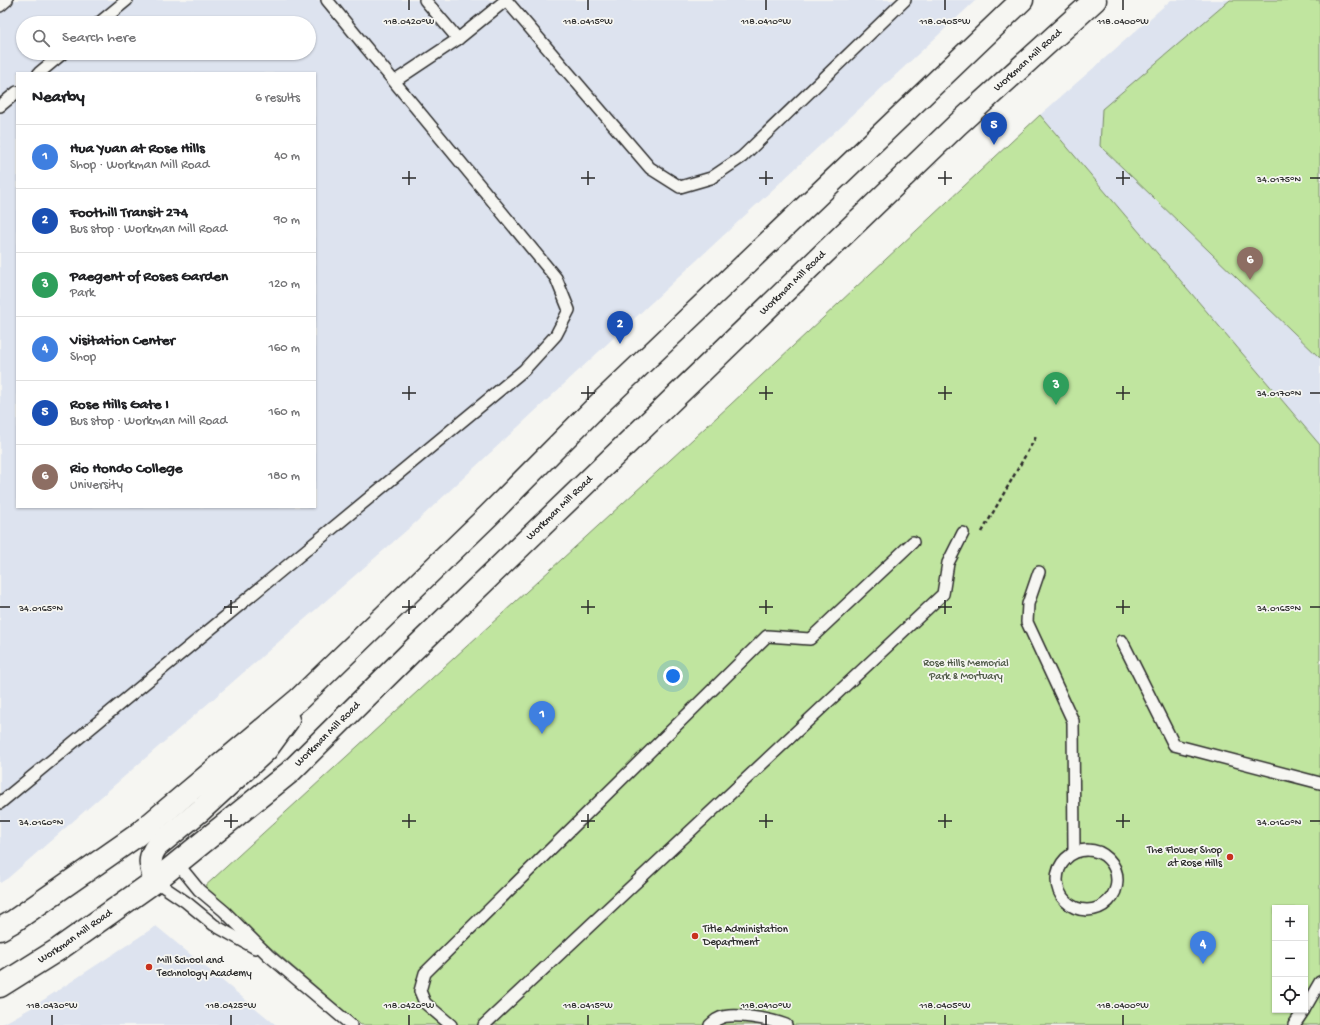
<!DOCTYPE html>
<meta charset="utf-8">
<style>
body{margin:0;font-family:"Gochi Hand",sans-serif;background:#f6f6f6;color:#202124}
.controls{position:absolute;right:12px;bottom:12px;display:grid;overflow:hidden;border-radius:0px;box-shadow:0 1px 3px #0004}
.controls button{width:36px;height:36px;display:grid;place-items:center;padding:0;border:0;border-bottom:1px solid #e0e0e0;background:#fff;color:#202124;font:20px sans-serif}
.you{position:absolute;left:673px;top:676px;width:14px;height:14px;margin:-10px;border:3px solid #fff;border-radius:50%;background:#1a73e8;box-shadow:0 0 0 6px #1a73e833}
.badge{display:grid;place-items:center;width:26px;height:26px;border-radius:50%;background:#0b8043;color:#fff;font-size:13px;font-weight:700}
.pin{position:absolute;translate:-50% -33px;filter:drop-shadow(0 1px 2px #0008)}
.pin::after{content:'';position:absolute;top:21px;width:14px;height:12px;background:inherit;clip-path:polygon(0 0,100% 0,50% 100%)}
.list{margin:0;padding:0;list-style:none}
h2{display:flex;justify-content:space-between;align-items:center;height:52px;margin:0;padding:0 16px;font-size:17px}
h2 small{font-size:13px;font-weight:400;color:#757577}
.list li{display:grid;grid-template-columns:26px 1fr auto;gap:12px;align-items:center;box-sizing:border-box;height:64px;padding:0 16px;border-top:1px solid #e0e0e0}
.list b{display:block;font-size:15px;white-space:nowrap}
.list p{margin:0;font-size:13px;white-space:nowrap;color:#757577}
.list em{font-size:13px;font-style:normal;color:#757577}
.icon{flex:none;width:22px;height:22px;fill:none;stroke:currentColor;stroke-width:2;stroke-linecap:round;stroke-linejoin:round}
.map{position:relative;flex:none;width:1320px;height:1025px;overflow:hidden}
.search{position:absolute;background:#fff;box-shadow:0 1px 3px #0004;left:16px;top:16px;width:300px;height:44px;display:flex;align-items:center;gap:10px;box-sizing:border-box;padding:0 14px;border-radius:22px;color:#757577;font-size:15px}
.panel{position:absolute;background:#fff;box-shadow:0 1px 3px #0004;left:16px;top:72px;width:300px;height:436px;border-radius:0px}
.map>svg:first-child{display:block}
.built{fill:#dde3ef;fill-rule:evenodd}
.green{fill:#c0e59f;stroke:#768865;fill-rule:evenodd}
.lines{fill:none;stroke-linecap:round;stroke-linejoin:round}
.lane-casing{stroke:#2b2b2b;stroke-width:14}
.secondary-casing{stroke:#2b2b2b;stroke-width:25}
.path{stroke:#2b2b2b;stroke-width:2.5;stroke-dasharray:4 3;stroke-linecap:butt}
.lane{stroke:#f6f6f2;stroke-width:11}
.secondary{stroke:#f6f6f2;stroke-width:22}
.ticks{fill:none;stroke:#2b2b2b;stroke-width:1.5}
.poi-dot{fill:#c8321e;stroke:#f6f6f2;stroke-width:1.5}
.labels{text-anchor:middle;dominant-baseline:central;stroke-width:3.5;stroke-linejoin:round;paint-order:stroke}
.street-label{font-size:11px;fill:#2b2b2b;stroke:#f6f6f2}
.park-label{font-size:11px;fill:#505a48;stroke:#f6f6f2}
.poi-label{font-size:11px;fill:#2b2b2b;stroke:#f6f6f2;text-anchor:start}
.ticks-label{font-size:10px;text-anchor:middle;fill:#2b2b2b;stroke:#f6f6f2;stroke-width:3.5;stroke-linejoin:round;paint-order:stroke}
</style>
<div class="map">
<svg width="1320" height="1025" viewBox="0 0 1320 1025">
<rect width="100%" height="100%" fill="#f6f6f2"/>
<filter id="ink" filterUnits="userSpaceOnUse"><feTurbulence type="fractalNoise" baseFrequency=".025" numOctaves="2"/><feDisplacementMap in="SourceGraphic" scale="8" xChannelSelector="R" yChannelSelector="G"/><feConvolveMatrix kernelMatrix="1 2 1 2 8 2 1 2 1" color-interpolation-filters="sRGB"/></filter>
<g filter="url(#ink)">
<g class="built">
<path d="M 0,0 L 976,0 L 415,523 L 8,878 L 0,883 ZM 23,23 L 309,23 L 309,53 L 23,53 ZM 17,73 L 315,73 L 315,507 L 17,507 Z"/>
<path d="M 1171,0 L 1320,0 L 1320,445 L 1040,115 Z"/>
<path d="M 156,926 L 276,1025 L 1,1025 L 31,1008 Z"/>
</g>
<g class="green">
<path d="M 1230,0 L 1320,0 L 1320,358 L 1100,146 L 1102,109 Z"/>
<path d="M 1040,115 L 1320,445 L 1320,1025 L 361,1025 L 202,889 L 730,405 ZM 1275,908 L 1305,908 L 1305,1010 L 1275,1010 Z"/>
</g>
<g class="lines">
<defs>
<g id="lane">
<path d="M 425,0 L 458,39"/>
<path d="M 506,0 L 650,168 L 680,187 L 711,178 L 742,157 L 905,0"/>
<path d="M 0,6 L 7,0"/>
<path d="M 99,23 L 127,0"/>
<path d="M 39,73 L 63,53"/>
<path d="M 395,81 L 458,39 L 506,0"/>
<path d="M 0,106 L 17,92"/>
<path d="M 1039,572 L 1028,604 L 1027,622 L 1073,721 L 1074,852"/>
<path d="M 1122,641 L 1174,745 L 1320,783"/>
<path d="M 0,803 L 524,370 L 556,335 L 569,310 L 556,278 L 327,0"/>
<circle cx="1087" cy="880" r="30"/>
<path d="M 177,863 L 199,890 L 224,911 L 268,955 L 351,1025"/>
<path d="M 155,881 L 186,902 L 214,925 L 255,948"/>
<path d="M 1305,1008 L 1320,982"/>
<path d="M 451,1025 L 425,1003 L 420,991 L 425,973 L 767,636 L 810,639 L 913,542"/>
<path d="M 484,1025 L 943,594 L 948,563 L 963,533"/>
<path d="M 710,1025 C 713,1023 715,1020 718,1019 C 731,1011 772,1020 786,1025"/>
<path d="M 1294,1025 L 1304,1010"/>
</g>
<g id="secondary">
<path d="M 155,881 C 151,867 147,858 157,846 L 201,810 L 266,750 L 288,720"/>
<path d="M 0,929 L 14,921 L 136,836 L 299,699 L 489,515 L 597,406 L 1022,0"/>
<path id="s1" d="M 0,986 L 59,949 L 155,881 L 290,772 L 410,653 L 957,125 L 1095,0"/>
</g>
</defs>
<use href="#lane" class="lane-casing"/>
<use href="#secondary" class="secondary-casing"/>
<path class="path" d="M 982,532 L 1037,435"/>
<use href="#lane" class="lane"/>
<use href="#secondary" class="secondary"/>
</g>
</g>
<path class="ticks" d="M 409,0 L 409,10M 588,0 L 588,10M 766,0 L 766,10M 945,0 L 945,10M 1123,0 L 1123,10M 409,171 L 409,185M 588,171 L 588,185M 766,171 L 766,185M 945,171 L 945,185M 1123,171 L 1123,185M 402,178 L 416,178M 581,178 L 595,178M 759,178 L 773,178M 938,178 L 952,178M 1116,178 L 1130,178M 1310,178 L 1320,178M 409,386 L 409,400M 588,386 L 588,400M 766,386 L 766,400M 945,386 L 945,400M 1123,386 L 1123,400M 402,393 L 416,393M 581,393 L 595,393M 759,393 L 773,393M 938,393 L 952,393M 1116,393 L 1130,393M 1310,393 L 1320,393M 231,600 L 231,614M 409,600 L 409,614M 588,600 L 588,614M 766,600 L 766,614M 945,600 L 945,614M 1123,600 L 1123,614M 0,607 L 10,607M 224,607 L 238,607M 402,607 L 416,607M 581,607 L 595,607M 759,607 L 773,607M 938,607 L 952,607M 1116,607 L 1130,607M 1310,607 L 1320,607M 231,814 L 231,828M 409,814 L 409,828M 588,814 L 588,828M 766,814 L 766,828M 945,814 L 945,828M 1123,814 L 1123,828M 0,821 L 10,821M 224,821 L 238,821M 402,821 L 416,821M 581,821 L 595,821M 759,821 L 773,821M 938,821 L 952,821M 1116,821 L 1130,821M 1310,821 L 1320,821M 52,1015 L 52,1025M 231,1015 L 231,1025M 409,1015 L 409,1025M 588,1015 L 588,1025M 766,1015 L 766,1025M 945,1015 L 945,1025M 1123,1015 L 1123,1025"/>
<g class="poi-dot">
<circle cx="1230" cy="857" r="4"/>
<circle cx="695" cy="936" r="4"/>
<circle cx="149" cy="967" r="4"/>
</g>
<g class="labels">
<g class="street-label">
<text stroke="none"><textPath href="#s1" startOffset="1386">Workman Mill Road</textPath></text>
<text stroke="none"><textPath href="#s1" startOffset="1062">Workman Mill Road</textPath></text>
<text stroke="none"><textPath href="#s1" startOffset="738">Workman Mill Road</textPath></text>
<text stroke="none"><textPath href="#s1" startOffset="414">Workman Mill Road</textPath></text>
<text stroke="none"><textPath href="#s1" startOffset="90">Workman Mill Road</textPath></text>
</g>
<g class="park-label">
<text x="966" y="664">Rose Hills Memorial<tspan x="966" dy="13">Park &amp; Mortuary</tspan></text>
</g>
<g class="poi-label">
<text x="1222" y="851" text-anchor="end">The Flower Shop<tspan x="1222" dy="13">at Rose Hills</tspan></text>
<text x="703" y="930">Title Administation<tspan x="703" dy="13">Department</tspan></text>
<text x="157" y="961">Mill School and<tspan x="157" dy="13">Technology Academy</tspan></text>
</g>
</g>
<g class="ticks-label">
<text x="409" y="24">118.0420°W</text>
<text x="588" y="24">118.0415°W</text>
<text x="766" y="24">118.0410°W</text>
<text x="945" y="24">118.0405°W</text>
<text x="1123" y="24">118.0400°W</text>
<text x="1279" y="182">34.0175°N</text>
<text x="1279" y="396">34.0170°N</text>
<text x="41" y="611">34.0165°N</text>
<text x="1279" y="611">34.0165°N</text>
<text x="41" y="825">34.0160°N</text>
<text x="1279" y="825">34.0160°N</text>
<text x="52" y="1008">118.0430°W</text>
<text x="231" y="1008">118.0425°W</text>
<text x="409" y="1008">118.0420°W</text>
<text x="588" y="1008">118.0415°W</text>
<text x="766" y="1008">118.0410°W</text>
<text x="945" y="1008">118.0405°W</text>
<text x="1123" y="1008">118.0400°W</text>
</g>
</svg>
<div class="controls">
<button>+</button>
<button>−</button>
<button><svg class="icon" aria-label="locate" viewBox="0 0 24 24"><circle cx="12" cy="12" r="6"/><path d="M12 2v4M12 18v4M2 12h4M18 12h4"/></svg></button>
</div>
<div class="you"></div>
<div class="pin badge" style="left:542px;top:734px;background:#3f7fe0">1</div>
<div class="pin badge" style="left:620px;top:344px;background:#1a4fb4">2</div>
<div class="pin badge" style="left:1056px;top:405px;background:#2e9e5b">3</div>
<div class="pin badge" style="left:1203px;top:964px;background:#3f7fe0">4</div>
<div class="pin badge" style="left:994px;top:145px;background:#1a4fb4">5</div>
<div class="pin badge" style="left:1250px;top:280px;background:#8d6e63">6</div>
<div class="search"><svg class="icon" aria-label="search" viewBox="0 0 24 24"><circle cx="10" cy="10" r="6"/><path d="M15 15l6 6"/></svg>Search here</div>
<section class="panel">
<h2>Nearby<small>6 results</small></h2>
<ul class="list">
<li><span class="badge" style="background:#3f7fe0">1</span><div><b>Hua Yuan at Rose Hills</b><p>Shop · Workman Mill Road</p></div><em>40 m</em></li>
<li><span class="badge" style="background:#1a4fb4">2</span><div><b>Foothill Transit 274</b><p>Bus stop · Workman Mill Road</p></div><em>90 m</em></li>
<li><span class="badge" style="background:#2e9e5b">3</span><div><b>Paegent of Roses Garden</b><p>Park</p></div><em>120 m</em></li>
<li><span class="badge" style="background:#3f7fe0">4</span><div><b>Visitation Center</b><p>Shop</p></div><em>160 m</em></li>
<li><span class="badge" style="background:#1a4fb4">5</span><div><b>Rose Hills Gate I</b><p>Bus stop · Workman Mill Road</p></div><em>160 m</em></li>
<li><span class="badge" style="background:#8d6e63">6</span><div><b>Rio Hondo College</b><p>University</p></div><em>180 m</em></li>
</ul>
</section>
</div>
